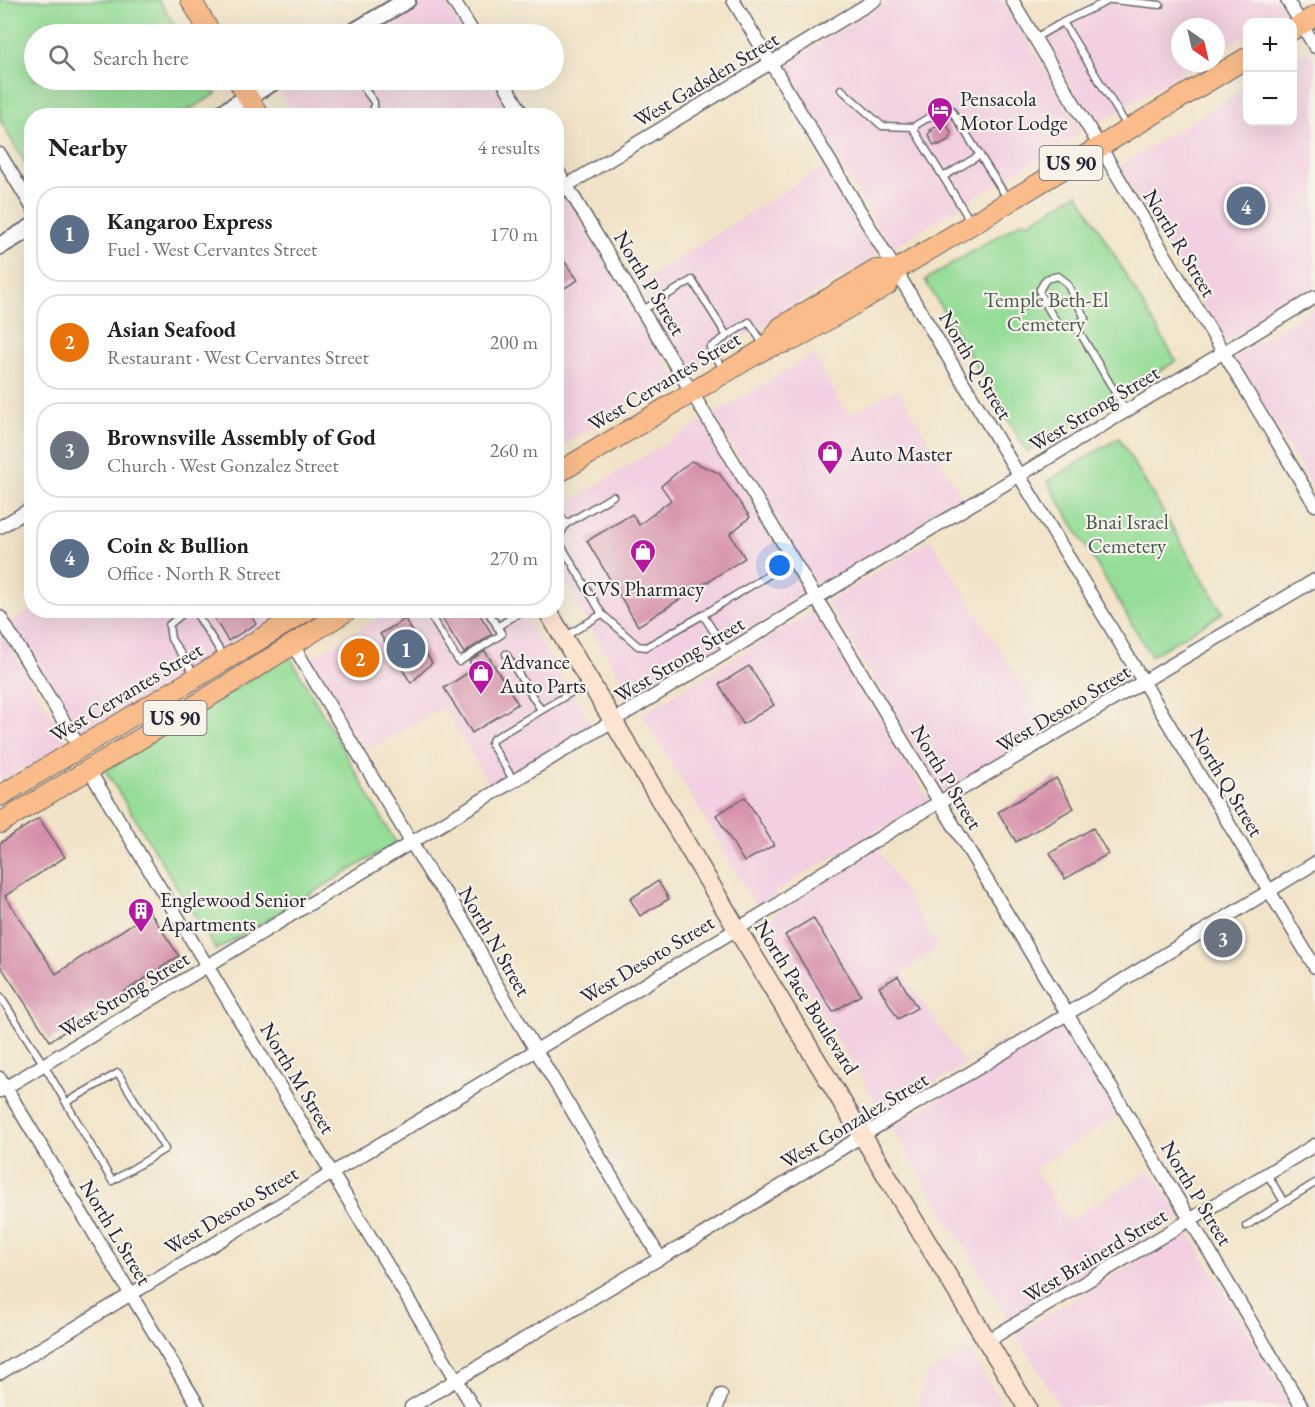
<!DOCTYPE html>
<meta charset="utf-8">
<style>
body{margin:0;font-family:"EB Garamond",serif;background:#f6f6f6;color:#202124}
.controls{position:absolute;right:18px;top:18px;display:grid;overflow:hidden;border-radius:12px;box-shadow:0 6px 24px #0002}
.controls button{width:54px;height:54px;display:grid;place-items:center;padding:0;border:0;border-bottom:2px solid #e0e0e0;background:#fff;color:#202124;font:30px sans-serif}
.compass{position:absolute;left:1171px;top:18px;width:54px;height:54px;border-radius:50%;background:#fff;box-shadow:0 6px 24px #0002;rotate:146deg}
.you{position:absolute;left:780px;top:566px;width:21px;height:21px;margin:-15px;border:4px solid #fff;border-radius:50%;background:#1a73e8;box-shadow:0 0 0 9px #1a73e833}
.badge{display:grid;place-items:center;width:39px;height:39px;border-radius:50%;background:#b5179e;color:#fff;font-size:20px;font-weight:700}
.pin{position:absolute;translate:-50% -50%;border:3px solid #fff;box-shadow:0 2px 6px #0006}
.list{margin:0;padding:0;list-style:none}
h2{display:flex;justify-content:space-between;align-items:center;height:78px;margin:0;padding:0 24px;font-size:26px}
h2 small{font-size:20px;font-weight:400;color:#757577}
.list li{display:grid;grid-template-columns:39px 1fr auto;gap:18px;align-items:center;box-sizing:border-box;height:96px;margin:0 12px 12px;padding:0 12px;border:2px solid #e0e0e0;border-radius:24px}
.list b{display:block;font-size:22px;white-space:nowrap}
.list p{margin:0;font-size:20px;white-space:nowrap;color:#757577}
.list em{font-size:20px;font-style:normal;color:#757577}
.icon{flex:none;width:33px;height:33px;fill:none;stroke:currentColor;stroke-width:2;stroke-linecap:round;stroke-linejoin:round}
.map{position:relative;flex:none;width:1315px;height:1407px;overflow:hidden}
.search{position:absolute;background:#fff;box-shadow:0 6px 24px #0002;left:24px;top:24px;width:540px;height:66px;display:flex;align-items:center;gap:15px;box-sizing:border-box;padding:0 21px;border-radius:33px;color:#757577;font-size:22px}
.panel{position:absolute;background:#fff;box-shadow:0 6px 24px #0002;left:24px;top:108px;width:540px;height:510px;border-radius:24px}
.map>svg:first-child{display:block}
.built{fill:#f2cfe1}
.green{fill:#95dd97;stroke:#5c8069;stroke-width:1.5}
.building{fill:#d68faa}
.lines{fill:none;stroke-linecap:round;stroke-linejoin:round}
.service-casing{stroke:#6a666c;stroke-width:9}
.minor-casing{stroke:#6a666c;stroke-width:15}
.tertiary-casing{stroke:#6a666c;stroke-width:20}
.secondary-casing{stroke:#6a666c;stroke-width:21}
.primary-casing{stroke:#6a666c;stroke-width:22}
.service{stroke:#fff;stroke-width:6}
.minor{stroke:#fff;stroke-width:12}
.tertiary{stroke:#fff;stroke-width:16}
.secondary{stroke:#fde4d0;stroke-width:18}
.primary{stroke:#f9bc8a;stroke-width:20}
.labels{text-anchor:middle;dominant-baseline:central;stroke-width:4.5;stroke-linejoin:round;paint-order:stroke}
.shield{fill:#f7f3e8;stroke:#62616f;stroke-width:1.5}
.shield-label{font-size:20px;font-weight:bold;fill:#22223b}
.street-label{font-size:21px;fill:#22223b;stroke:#f7f3e8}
.poi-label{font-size:21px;fill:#22223b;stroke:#f7f3e8;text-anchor:start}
.park-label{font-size:21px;fill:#445a57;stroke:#f7f3e8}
</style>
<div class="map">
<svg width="1315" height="1407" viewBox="0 0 1315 1407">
<rect width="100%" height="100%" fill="#f7f3e8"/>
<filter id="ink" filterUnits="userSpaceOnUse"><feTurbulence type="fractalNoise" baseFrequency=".0167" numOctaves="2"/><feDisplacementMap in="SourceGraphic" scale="12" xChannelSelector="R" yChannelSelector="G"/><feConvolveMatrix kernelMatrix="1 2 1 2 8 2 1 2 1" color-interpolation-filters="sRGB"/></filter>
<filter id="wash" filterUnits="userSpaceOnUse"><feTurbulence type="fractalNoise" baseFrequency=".008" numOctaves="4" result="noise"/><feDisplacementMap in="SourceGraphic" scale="24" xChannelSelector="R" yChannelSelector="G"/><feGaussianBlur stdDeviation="1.35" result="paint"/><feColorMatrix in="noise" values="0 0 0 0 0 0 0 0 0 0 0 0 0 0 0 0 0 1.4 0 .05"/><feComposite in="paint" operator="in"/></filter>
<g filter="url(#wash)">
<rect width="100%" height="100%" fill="#f1e3c7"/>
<g class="built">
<path d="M 424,0 L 444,0 L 465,34 L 367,34 Z"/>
<path d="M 891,0 L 1003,0 L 1082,133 L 891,248 L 782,66 Z"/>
<path d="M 1107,0 L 1278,0 L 1285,11 L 1266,22 L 1248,22 L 1247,34 L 1216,53 L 1216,27 L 1180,27 L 1180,63 L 1199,63 L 1095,125 L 1043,38 Z"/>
<path d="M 1308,50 L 1315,62 L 1315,287 L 1225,342 L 1119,166 L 1247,87 L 1248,122 L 1292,122 L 1293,60 Z"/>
<path d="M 293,80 L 493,80 L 516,115 L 294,115 L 278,88 Z"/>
<path d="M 824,166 L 878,255 L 688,370 L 636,285 Z"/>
<path d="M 565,196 L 675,377 L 557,449 L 556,201 Z"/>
<path d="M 1315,307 L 1315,491 L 1234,357 Z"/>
<path d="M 813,354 L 848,415 L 898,389 L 964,500 L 819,588 L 714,414 Z"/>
<path d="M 702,421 L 806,595 L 633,699 L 557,570 L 556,510 Z"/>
<path d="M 931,540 L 1050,729 L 942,793 L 827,602 Z"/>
<path d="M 31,609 L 148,610 L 150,613 L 155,610 L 266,610 L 272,620 L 80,735 L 12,622 Z"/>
<path d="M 815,610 L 929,800 L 794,880 L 757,907 L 642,714 Z"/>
<path d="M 390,611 L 521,611 L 592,725 L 490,786 L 444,706 L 366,751 L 310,659 Z"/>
<path d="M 0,631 L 68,743 L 0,783 Z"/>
<path d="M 878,849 L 939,947 L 903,973 L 964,1063 L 1035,1022 L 883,1114 L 766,921 L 804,894 Z"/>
<path d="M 1064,1024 L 1118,1115 L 1034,1169 L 1068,1221 L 1151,1170 L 1180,1217 L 1008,1319 L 892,1128 Z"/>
<path d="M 1188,1231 L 1293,1407 L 1060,1407 L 1016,1334 Z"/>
<path d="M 969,1349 L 1004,1407 L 917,1407 L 927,1374 Z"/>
</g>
<g class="green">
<path d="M 0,0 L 159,0 L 180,34 L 34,34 L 34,80 L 207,80 L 216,94 L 180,115 L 32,116 L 31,173 L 0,120 Z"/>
<path d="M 1078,193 L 1176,361 L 1123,394 L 1120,392 L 1112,398 L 1112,400 L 1027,452 L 925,280 L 1025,220 L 1027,224 Z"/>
<path d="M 1119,438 L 1223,613 L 1151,656 L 1047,481 Z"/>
<path d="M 289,655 L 396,843 L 216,950 L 105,770 Z"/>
</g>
<g id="blocks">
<g class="building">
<path d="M 941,123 L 942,125 L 946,123 L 952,135 L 950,136 L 950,139 L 939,145 L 938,144 L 934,146 L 928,134 L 932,131 L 930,130 Z"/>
<path d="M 556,250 L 578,280 L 556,293 Z"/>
<path d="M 691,461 L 719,473 L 750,517 L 730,534 L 745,558 L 638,626 L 587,541 L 632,514 L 639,525 L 671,500 L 661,486 Z"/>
<path d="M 209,610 L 248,610 L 256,624 L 228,641 Z"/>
<path d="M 437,610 L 477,610 L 492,634 L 464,653 Z"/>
<path d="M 405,619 L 432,663 L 411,683 L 380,634 Z"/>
<path d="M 485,651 L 518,704 L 472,733 L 444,688 L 474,669 L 469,661 Z"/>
<path d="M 749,666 L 774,705 L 743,724 L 719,684 Z"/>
<path d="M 1056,778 L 1074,808 L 1016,842 L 998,812 Z"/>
<path d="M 745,797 L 774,845 L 744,862 L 716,815 Z"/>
<path d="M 39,818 L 65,857 L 5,896 L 56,974 L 150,912 L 179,956 L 50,1041 L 0,965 L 0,843 Z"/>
<path d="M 1093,828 L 1108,854 L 1065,879 L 1050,853 Z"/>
<path d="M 658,881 L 669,899 L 640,916 L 630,899 Z"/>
<path d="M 813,918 L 861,995 L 833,1012 L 785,935 Z"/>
<path d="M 898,976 L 917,1008 L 898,1019 L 879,987 Z"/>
</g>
</g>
</g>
<g filter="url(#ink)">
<use href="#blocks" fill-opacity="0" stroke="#6a666c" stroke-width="1.5"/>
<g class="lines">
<defs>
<g id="service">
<path d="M 1113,0 L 1160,5"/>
<path d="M 1063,22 L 1127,126"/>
<path d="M 1035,38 L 1063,22 L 1110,0"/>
<path d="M 358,80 L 374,102 L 374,116"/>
<path d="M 841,89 L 882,126 L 915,127"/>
<path d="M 943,177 L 980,155"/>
<path d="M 971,222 L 914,130 L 916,125 L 946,107 L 950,108 L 1007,198"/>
<path d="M 643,310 L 692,280 L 727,336 L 749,322 L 764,345"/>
<path d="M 1076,326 L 1085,318 L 1066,282 L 1058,276 L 1046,279 L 1040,289 L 1040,293 C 1049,309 1056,332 1076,326 L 1126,411"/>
<path d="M 724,370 L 710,348 L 727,336"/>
<path d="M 556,508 L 566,524 L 560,535 L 561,545 L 602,614"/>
<path d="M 566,524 L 613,496"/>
<path d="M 187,610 L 169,625 L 171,639 L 195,675"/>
<path d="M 194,610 L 224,657"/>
<path d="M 427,610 L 459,662 L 502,634 L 487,610"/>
<path d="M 497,627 L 524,610"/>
<path d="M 566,636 L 602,614 L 638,646 L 646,647 L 703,615"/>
<path d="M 727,652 L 703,615 L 793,560"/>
<path d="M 506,654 L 541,710"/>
<path d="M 514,781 L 491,744 L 493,739 L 589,682"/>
<path d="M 0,996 L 44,1065 L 112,1181 L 165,1149 L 118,1073 L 67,1102"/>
<path d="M 1284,1202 L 1315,1183"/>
<path d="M 1246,1226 L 1284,1202 L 1267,1174"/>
</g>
<g id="minor">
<path d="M 453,0 L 474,34"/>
<path d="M 733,0 L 1315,967"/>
<path d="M 1012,0 L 1315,505"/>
<path d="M 1287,0 L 1315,47"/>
<path d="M 502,80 L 524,116"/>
<path d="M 0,154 L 32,207"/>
<path d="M 556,168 L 1020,935 L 1302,1407"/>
<path d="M 556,192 L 875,0"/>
<path d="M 0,527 L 32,508"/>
<path d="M 274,610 L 284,625"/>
<path d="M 0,617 L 80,748"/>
<path d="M 293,645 L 432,877 L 453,903 L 470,931 L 494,980 L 660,1258"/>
<path d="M 89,770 L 473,1407"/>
<path d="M 0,1078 L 199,1407"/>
<path d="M 0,1091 L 1315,297"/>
<path d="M 987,1341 L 1315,1145"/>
<path d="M 0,1373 L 777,905 L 799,887 L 911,819 L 1315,580"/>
<path d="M 411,1407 L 636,1272 L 700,1236 L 909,1107 L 970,1073 L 1315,863"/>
<path d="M 717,1407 L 721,1395"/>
</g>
<g id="tertiary">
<path d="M 350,34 L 407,0"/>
<path d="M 217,116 L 276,80"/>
<path d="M 0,246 L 32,227"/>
</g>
<path id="secondary" d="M 547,610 L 737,929 L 1027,1407"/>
<g id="primary">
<path d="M 191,0 L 211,34"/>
<path d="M 1292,30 L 1315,16"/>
<path d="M 238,80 L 259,116"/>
<path d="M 766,348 L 781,327 L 876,270 L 896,270"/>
<path d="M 556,474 L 766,348 L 793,340 L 887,285 L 896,270 L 1248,57"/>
<path d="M 0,796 L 308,610"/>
<path d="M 0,823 L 183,713 L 348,610"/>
</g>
</defs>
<use href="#service" class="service-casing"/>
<use href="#minor" class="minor-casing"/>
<use href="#tertiary" class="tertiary-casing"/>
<use href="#secondary" class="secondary-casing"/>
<use href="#primary" class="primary-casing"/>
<use href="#service" class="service"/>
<use href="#minor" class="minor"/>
<use href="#tertiary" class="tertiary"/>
<use href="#secondary" class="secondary"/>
<use href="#primary" class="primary"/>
</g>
</g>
<defs>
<symbol id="hotel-pin" viewBox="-11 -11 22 30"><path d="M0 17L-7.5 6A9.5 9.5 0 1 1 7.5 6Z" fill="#b5179e" stroke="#f7f3e8"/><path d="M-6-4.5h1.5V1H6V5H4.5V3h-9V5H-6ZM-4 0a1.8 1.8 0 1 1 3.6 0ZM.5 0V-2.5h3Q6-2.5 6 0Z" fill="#fff"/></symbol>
<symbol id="shop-pin" viewBox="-11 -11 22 30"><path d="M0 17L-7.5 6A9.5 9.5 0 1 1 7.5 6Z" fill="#b5179e" stroke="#f7f3e8"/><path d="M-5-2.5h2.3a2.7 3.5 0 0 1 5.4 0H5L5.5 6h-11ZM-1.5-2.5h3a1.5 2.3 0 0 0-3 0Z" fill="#fff"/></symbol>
<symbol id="building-pin" viewBox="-11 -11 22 30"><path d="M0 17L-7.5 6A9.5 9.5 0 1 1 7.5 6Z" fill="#b5179e" stroke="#f7f3e8"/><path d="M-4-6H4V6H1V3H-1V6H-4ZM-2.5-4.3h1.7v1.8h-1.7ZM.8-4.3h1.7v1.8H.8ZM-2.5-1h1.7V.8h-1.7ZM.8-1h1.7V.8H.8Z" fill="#fff"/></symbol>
</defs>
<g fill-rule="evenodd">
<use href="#hotel-pin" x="925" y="95" width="30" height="40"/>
<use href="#shop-pin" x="815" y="438" width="30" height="40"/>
<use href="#shop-pin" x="628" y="537" width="30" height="40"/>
<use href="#shop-pin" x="466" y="658" width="30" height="40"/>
<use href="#building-pin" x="126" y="896" width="30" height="40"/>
</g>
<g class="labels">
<g class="shield">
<rect x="1039.5" y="146" width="63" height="34" rx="4.5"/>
<rect x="143.5" y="701" width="63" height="34" rx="4.5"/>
</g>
<g class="shield-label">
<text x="1071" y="163">US 90</text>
<text x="175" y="718">US 90</text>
</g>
<g class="street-label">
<text transform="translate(706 79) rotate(-31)">West Gadsden Street</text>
<text transform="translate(1180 243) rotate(59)">North R Street</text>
<text transform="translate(650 283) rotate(59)">North P Street</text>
<text transform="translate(976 365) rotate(59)">North Q Street</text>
<text transform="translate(664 381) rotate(-31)">West Cervantes Street</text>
<text transform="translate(1094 408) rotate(-31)">West Strong Street</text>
<text transform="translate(679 659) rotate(-31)">West Strong Street</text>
<text transform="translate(126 692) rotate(-31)">West Cervantes Street</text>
<text transform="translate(1063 708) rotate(-31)">West Desoto Street</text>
<text transform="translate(947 777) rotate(59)">North P Street</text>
<text transform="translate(1227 782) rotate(59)">North Q Street</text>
<text transform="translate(495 941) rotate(60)">North N Street</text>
<text transform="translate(647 959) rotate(-31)">West Desoto Street</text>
<text transform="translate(124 994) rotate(-31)">West Strong Street</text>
<text transform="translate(807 997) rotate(58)">North Pace Boulevard</text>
<text transform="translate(298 1078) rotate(59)">North M Street</text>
<text transform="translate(854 1120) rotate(-31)">West Gonzalez Street</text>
<text transform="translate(1197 1193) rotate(59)">North P Street</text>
<text transform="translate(231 1210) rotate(-31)">West Desoto Street</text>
<text transform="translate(116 1232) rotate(59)">North L Street</text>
<text transform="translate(1095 1255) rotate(-31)">West Brainerd Street</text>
</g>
<g class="poi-label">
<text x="960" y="98">Pensacola<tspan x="960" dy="24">Motor Lodge</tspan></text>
<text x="850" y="453">Auto Master</text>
<text x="643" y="588" text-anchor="middle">CVS Pharmacy</text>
<text x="500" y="661">Advance<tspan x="500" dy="24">Auto Parts</tspan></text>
<text x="160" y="899">Englewood Senior<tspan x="160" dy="24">Apartments</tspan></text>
</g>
<g class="park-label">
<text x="1046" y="299">Temple Beth-El<tspan x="1046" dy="24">Cemetery</tspan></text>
<text x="1127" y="521">Bnai Israel<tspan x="1127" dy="24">Cemetery</tspan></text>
</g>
</g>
</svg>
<div class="controls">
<button>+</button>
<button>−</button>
</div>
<svg class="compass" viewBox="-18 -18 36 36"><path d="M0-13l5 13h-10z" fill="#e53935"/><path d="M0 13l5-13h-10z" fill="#757577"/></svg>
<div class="you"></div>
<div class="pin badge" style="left:406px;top:649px;background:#5c6f8a">1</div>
<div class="pin badge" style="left:360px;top:658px;background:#e8710a">2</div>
<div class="pin badge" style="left:1223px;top:938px;background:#6b7280">3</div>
<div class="pin badge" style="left:1246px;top:206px;background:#5c6f8a">4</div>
<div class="search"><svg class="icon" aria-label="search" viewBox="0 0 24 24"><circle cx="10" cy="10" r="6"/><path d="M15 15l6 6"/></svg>Search here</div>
<section class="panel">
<h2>Nearby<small>4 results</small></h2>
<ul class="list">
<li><span class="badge" style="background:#5c6f8a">1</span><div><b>Kangaroo Express</b><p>Fuel · West Cervantes Street</p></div><em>170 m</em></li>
<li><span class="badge" style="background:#e8710a">2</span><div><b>Asian Seafood</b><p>Restaurant · West Cervantes Street</p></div><em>200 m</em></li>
<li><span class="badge" style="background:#6b7280">3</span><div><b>Brownsville Assembly of God</b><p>Church · West Gonzalez Street</p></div><em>260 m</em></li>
<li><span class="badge" style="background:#5c6f8a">4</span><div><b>Coin &amp; Bullion</b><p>Office · North R Street</p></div><em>270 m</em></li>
</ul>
</section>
</div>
